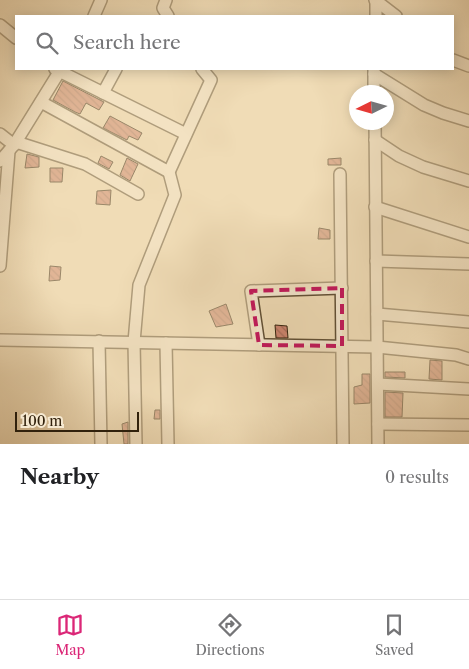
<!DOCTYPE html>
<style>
body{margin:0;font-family:"Libre Caslon Text",serif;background:#f2f2f2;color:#202124}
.compass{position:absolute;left:349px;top:85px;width:45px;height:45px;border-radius:50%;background:#fff;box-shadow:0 2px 12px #0003;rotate:265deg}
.scale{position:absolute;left:15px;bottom:12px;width:124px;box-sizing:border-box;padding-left:5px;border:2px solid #31210c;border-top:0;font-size:14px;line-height:18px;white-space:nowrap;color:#31210c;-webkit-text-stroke:4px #f5e8d0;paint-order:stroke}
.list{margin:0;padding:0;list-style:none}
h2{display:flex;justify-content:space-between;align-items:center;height:65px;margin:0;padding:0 20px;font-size:21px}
h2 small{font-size:16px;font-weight:400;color:#757577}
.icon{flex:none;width:28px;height:28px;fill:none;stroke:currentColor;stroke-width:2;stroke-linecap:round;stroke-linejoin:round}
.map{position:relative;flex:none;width:469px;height:444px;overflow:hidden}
.search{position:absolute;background:#fff;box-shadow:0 2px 12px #0003;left:15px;right:15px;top:15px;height:55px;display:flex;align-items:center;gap:12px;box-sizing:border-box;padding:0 18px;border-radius:0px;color:#757577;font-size:19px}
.sheet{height:155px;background:#fff}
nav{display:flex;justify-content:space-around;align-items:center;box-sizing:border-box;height:70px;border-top:1px solid #e0e0e0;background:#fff;font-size:14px;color:#757577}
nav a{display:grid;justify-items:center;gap:2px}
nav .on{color:#db2777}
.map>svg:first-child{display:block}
.building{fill:url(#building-back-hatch);stroke:#31210c}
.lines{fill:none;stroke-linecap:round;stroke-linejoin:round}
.minor-casing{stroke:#615036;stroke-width:14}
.minor{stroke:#f5e8d0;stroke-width:11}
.marked{fill:none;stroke:#c2185b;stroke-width:4;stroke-dasharray:10 6;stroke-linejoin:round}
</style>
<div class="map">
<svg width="469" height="444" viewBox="0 0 469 444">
<defs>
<pattern id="building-back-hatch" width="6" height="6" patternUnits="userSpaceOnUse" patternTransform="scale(1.25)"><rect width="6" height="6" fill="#ce8570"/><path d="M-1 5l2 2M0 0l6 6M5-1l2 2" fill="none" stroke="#a86c5a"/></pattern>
</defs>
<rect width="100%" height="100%" fill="#f0dcb6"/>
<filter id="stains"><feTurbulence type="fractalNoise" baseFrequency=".004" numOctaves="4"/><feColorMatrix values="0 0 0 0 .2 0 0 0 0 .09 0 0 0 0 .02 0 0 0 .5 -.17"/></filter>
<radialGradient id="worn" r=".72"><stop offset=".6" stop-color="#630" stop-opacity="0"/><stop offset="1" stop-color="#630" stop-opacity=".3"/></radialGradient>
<g class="building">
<path d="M 63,81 L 100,100 L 104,102 L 99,110 L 86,103 L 80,114 L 75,112 L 53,100 Z"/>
<path d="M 110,116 L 142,133 L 138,140 L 129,136 L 127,140 L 103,128 Z"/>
<path d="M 27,154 L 39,157 L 39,167 L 25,168 Z"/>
<path d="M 101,156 L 113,162 L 109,169 L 98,163 Z"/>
<path d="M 127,158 L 138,164 L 130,181 L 120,175 Z"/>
<path d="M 341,158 L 341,165 L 328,165 L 328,159 Z"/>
<path d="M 50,168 L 63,168 L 62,182 L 50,182 Z"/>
<path d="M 111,190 L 110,205 L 96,204 L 97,191 Z"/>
<path d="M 319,228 L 330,230 L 330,239 L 318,239 Z"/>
<path d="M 50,266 L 61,267 L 60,280 L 49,281 Z"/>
<path d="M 226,304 L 233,324 L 216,327 L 209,311 Z"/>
<path d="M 275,325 L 287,326 L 288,338 L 276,338 Z"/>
<path d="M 430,360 L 442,361 L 442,380 L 429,379 Z"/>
<path d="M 385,372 L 405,372 L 405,378 L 385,377 Z"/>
<path d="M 362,374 L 370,374 L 370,403 L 354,404 L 354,387 L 362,385 Z"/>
<path d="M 385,392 L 403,393 L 402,417 L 385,417 Z"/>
<path d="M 155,410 L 160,410 L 160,419 L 154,419 Z"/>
<path d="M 128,422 L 128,444 L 124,444 L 122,424 Z"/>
</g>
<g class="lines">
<defs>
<g id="minor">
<path d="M 166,0 L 163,8 L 168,16"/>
<path d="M 375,0 L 396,16"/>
<path d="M 94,16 L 101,0"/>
<path d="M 376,16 L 376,1"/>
<path d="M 0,25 L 16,38"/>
<path d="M 453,60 L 469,66"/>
<path d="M 55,69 L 186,134"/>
<path d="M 374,69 L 374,92"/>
<path d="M 374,74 L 424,105 L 443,113 L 469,121"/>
<path d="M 103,93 L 116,69"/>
<path d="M 41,102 L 169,172 L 211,80 L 202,69"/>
<path d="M 375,122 L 378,444"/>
<path d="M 0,134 L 14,145"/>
<path d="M 375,140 L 399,156 L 423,167 L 469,181"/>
<path d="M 16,142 L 85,164 L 138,194"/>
<path d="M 0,161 L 14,145 L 61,69"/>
<path d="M 340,174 L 343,444"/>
<path d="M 375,207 L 469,237"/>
<path d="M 376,261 L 469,264"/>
<path d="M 0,266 L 9,151"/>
<path d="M 377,314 L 469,322"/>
<path d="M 0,340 L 377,347 L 456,355 L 469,359"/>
<path d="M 99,341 L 101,444"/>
<path d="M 166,343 L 168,444"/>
<path d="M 259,345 L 251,291 L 342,288"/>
<path d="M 378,384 L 469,389"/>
<path d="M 378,424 L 469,425"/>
<path d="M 136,444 L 134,342 L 139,285 L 175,195 L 169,172"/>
</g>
</defs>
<use href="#minor" class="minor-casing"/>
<use href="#minor" class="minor"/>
</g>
<path d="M0 0H469V444H0ZM 342,288 L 342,346 L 259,345 L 251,291 Z" fill="#f0dcb6" fill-opacity=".55" fill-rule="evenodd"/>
<path class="marked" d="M 342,288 L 342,346 L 259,345 L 251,291 Z"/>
<rect width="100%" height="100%" filter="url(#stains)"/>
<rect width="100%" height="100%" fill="url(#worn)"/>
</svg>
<svg class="compass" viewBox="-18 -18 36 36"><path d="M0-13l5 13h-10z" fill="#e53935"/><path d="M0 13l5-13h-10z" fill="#757577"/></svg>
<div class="scale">100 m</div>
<div class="search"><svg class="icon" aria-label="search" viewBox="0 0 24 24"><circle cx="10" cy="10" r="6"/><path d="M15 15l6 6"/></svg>Search here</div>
</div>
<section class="sheet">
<h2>Nearby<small>0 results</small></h2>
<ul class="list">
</ul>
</section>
<nav>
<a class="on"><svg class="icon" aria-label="map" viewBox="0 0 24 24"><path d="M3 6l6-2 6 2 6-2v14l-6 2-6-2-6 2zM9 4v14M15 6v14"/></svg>Map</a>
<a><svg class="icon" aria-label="directions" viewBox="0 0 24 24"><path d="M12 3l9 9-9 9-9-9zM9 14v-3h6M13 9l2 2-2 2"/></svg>Directions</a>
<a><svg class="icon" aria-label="saved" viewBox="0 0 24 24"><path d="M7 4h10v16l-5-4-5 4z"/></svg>Saved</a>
</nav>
